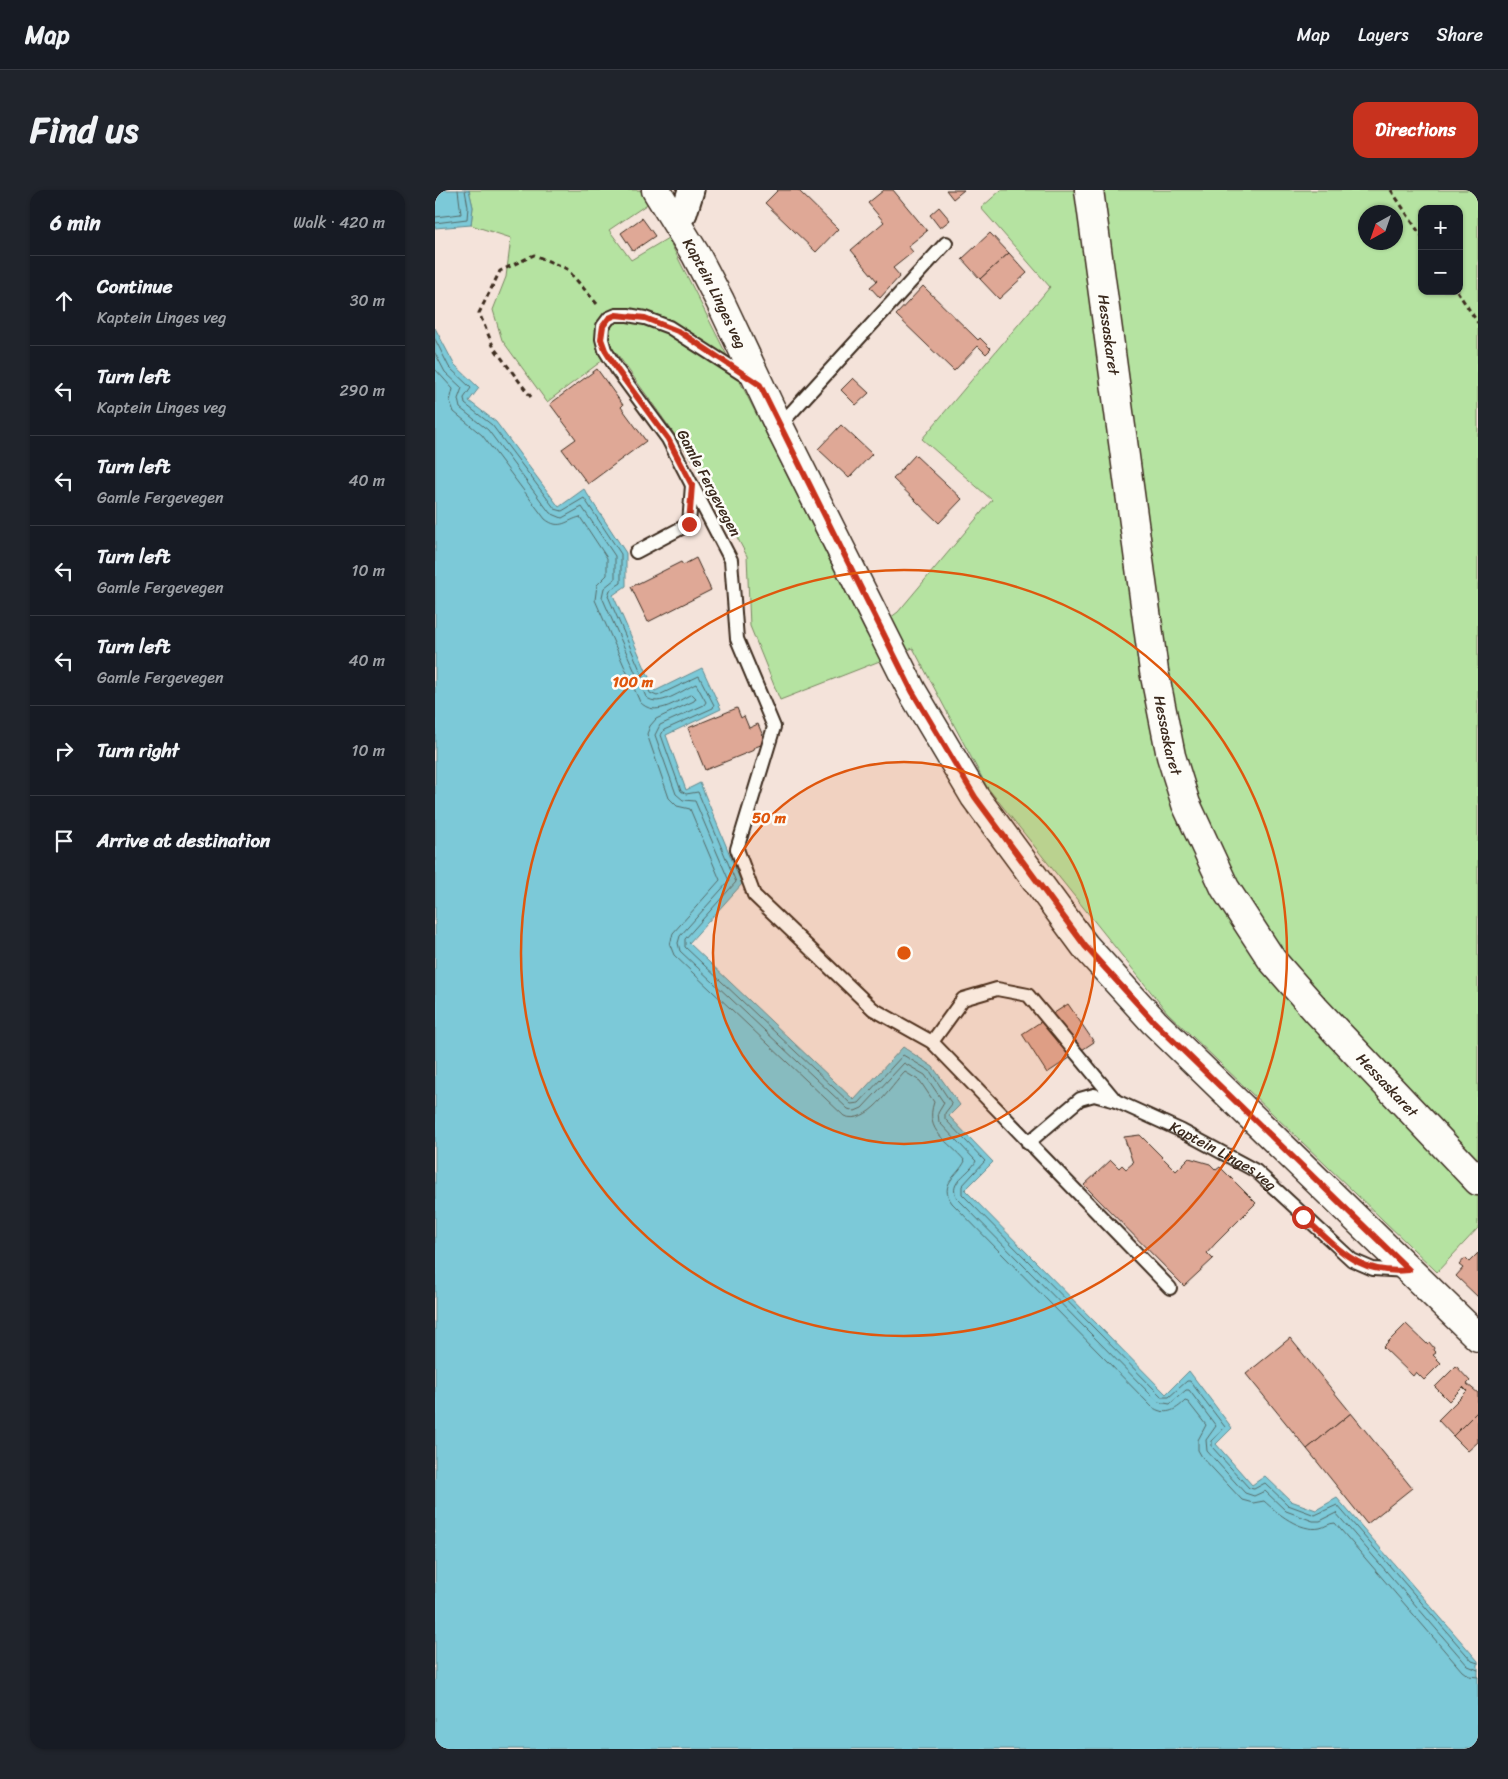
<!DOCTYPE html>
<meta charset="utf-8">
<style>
body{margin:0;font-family:Sriracha,sans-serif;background:#20242c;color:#f1f3f6}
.controls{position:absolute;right:15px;top:15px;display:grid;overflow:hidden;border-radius:10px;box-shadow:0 1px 4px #0004}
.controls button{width:45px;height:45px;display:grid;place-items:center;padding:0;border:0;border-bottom:1px solid #363941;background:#171b24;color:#f1f3f6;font:25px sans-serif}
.compass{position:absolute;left:923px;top:15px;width:45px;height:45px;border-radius:50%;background:#171b24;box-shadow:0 1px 4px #0004;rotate:220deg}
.stop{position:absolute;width:15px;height:15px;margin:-11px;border:4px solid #c8321e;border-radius:50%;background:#fff}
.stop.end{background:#c8321e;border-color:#fff;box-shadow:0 1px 5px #0008}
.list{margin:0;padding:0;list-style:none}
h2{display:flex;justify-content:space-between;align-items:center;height:65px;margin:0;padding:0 20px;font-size:21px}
h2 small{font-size:16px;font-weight:400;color:#9ea1a6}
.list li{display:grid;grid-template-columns:32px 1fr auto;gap:15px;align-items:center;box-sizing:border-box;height:90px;padding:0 20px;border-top:1px solid #363941}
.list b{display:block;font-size:19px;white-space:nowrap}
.list p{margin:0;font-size:16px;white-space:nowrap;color:#9ea1a6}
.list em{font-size:16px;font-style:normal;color:#9ea1a6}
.icon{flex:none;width:28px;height:28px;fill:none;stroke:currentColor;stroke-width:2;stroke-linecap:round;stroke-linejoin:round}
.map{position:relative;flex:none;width:1043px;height:1559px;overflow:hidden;border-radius:15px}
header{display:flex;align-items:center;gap:30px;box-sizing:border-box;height:70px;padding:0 25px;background:#171b24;border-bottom:1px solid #363941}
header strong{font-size:24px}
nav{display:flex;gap:28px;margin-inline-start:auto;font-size:18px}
.intro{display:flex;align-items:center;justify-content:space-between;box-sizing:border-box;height:120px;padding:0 30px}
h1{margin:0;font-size:35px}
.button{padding:12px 22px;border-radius:15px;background:#c8321e;color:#fff;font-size:18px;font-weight:700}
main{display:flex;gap:30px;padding:0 30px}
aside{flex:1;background:#171b24;border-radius:15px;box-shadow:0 1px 4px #0004}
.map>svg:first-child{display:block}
.green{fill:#b5e3a1;stroke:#788660;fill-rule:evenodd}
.water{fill:#7bc9d8;stroke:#61898e}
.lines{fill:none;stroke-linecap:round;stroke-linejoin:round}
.shore{stroke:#556a68;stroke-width:1}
.building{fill:#dfa896;stroke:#3b2a1e}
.lane-casing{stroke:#3b2a1e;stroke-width:16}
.street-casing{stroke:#3b2a1e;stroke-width:29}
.secondary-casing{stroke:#3b2a1e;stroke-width:31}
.path{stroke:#3b2a1e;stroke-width:3;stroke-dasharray:5 4;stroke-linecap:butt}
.lane{stroke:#fdfcf7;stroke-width:12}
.street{stroke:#fdfcf7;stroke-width:25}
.secondary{stroke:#fdfcf7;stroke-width:28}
.route{stroke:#c8321e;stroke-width:6}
.ring{fill:none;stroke:#df570d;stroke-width:2.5}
.labels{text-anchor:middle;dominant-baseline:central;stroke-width:5;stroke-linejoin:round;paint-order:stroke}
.street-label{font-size:15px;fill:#3b2a1e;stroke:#fdfcf7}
.centre{fill:#df570d;stroke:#fdfcf7;stroke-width:2.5}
.ring-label{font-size:15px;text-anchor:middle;font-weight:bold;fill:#df570d;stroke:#fdfcf7;stroke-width:5;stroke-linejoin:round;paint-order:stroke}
</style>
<header>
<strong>Map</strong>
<nav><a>Map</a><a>Layers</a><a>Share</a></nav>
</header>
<div class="intro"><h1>Find us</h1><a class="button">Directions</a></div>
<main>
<aside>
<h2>6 min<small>Walk · 420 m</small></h2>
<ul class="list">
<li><svg class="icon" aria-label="ahead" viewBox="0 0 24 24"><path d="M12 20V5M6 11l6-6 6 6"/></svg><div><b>Continue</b><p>Kaptein Linges veg</p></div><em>30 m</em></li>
<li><svg class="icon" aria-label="left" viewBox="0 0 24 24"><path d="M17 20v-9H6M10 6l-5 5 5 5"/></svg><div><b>Turn left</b><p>Kaptein Linges veg</p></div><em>290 m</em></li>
<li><svg class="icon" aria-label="left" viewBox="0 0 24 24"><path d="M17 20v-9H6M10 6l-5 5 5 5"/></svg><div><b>Turn left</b><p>Gamle Fergevegen</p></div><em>40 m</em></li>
<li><svg class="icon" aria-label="left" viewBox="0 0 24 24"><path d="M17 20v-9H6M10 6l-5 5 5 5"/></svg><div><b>Turn left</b><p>Gamle Fergevegen</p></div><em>10 m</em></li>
<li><svg class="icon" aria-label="left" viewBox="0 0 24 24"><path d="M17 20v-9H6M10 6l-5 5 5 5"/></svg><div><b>Turn left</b><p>Gamle Fergevegen</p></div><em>40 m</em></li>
<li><svg class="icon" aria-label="right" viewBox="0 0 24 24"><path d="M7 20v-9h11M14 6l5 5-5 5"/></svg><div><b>Turn right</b></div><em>10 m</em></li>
<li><svg class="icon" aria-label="arrive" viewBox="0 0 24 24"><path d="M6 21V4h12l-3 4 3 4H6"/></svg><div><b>Arrive at destination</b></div></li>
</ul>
</aside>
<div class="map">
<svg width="1043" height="1559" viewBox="0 0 1043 1559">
<rect width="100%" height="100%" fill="#f4e3da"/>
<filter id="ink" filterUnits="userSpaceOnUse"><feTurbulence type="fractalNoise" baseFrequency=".02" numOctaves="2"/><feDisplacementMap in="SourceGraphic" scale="10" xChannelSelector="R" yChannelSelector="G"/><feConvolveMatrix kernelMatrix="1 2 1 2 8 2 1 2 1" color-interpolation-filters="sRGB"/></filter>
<g filter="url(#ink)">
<path class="green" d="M 34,0 L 205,0 L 214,13 L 174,40 L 196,70 L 233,48 L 432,445 L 463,422 L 557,310 L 487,249 L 615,97 L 546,18 L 566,0 L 1043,0 L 1043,1038 L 1002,1082 L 732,822 L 552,597 L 478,458 L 345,510 L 315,436 L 312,366 L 270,287 L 180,161 L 112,212 L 67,150 L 58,120 L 71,87 L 76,48 L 36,35 L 38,17 ZM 987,19 L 1024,19 L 1024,101 L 987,101 ZM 931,22 L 961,22 L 961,52 L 931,52 Z"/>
<g class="water">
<path d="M 0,0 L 34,0 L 38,17 L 36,35 L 0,38 Z"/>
<path d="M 0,138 L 19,174 L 44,198 L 34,211 L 61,232 L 124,317 L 149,299 L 191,363 L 191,396 L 178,405 L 220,501 L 267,478 L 286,519 L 231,545 L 251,600 L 265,593 L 307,694 L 254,753 L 419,910 L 468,857 L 498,877 L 525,915 L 514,926 L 558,972 L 530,1000 L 731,1204 L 754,1181 L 797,1238 L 781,1254 L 817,1295 L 830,1286 L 856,1311 L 881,1320 L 902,1308 L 1043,1471 L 1043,1559 L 0,1559 Z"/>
</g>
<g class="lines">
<g class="shore">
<path d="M 0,27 L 26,24 L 23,0"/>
<path d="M 0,33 L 32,29 L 33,17 L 30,0"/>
<path d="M 0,149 L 14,177 L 36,198 L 29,208 L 30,214 L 57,235 L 120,319 L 127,321 L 149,308 L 186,364 L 186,393 L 175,400 L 173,406 L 215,503 L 222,506 L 264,486 L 279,515 L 278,518 L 229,540 L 226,545 L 246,601 L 251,604 L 263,602 L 301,692 L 250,749 L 250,757 L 416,914 L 424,913 L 468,865 L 495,881 L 517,914 L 510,923 L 510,929 L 550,971 L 527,996 L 527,1004 L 727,1207 L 734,1207 L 752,1191 L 755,1191 L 790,1237 L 777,1251 L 777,1257 L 814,1298 L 819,1299 L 830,1293 L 853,1315 L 880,1325 L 902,1315 L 1037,1471 L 1043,1473"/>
<path d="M 0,163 L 10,182 L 27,198 L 23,209 L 25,218 L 53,240 L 115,323 L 127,328 L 147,317 L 180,366 L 180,389 L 169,398 L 167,407 L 211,507 C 224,519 247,500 261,494 L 271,512 L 269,515 L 225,535 L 220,545 L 241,604 L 248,610 L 260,611 L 294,691 L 245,746 L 243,753 L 245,761 L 413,919 L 420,921 L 427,918 L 469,873 L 490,885 L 509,913 L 503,923 L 504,932 L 541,971 C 535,984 512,992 522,1008 L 723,1212 L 735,1214 L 751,1200 L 754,1200 L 781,1236 L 771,1250 L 772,1261 L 810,1303 L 819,1306 L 830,1301 L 851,1321 L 878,1331 L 885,1331 L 901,1323 L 1033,1476 L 1043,1480"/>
<path d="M 0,179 L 18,199 L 15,211 L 19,222 L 47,245 L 110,329 C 125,341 132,330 145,327 L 172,368 L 172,385 L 162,395 L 160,410 L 205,512 C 220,528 240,512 257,504 L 261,508 L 259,511 L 221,529 L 215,536 L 212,544 L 234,608 L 242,616 L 255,619 L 285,690 L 238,743 L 235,755 L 239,765 L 409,926 C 433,936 455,897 470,882 L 485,891 L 499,912 C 489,942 513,950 530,971 C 523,986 503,994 517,1013 L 717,1217 C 730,1226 740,1221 750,1211 L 753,1212 L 771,1235 L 763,1250 L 763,1260 L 767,1267 L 807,1310 L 818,1313 L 829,1311 C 842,1323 865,1342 885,1338 C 890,1337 894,1333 900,1333 L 1027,1481 L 1034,1486 L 1043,1487"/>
</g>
</g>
<g class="building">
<path d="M 343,0 L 363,0 L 403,39 L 381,62 L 330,13 Z"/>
<path d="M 449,0 L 458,0 L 492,41 L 473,56 L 478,62 L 458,78 L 465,86 L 445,108 L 435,97 L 442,91 L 416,60 L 449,32 L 433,13 Z"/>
<path d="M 511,0 L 529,0 L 518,9 Z"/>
<path d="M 504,17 L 515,30 L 505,38 L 495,25 Z"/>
<path d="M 207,28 L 220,46 L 198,61 L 186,43 Z"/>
<path d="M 555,43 L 574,63 L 545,89 L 527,69 Z"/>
<path d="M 574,63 L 592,83 L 564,109 L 545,89 Z"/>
<path d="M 488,96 L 543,150 L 545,148 L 556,159 L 551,164 L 543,156 L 519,181 L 461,125 Z"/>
<path d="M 162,179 L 188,215 L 186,217 L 211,251 L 153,294 L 127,259 L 141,249 L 115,214 Z"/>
<path d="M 418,188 L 434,203 L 421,215 L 406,200 Z"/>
<path d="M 406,235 L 437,264 L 414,288 L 383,259 Z"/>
<path d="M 480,265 L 527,309 L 504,333 L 458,289 Z"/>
<path d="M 261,368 L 276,400 L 213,432 L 196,397 L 246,372 L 248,375 Z"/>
<path d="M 302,518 L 306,528 L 309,526 L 314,538 L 323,534 L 331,553 L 318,558 L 319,560 L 270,580 L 253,538 Z"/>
<path d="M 633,814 L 659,852 L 612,883 L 587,844 Z"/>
<path d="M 705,945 L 741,981 L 754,968 L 775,974 L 781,980 L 785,977 L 821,1013 L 780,1054 L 772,1063 L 778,1069 L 749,1096 L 649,995 L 676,970 L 684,978 L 687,975 L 691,979 L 698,973 L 689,947 Z"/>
<path d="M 1043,1063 L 1043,1107 L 1021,1086 L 1028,1078 L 1024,1075 L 1030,1068 L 1034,1072 Z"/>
<path d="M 971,1134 L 992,1154 L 994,1152 L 999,1158 L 998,1160 L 1001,1163 L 998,1165 L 1006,1173 L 989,1190 L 981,1182 L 978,1186 L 948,1157 Z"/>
<path d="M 855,1148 L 916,1223 L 872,1259 L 811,1184 Z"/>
<path d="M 1021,1176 L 1035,1191 L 1032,1194 L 1043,1203 L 1043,1221 L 1018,1246 L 1003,1230 L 1032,1201 L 1028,1197 L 1014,1211 L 1000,1197 Z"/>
<path d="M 1043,1221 L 1043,1252 L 1033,1261 L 1018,1246 Z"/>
<path d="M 916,1223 L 977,1298 L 932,1334 L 872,1259 Z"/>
</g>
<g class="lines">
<defs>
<g id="lane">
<path d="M 318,191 L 234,137 L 210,128 L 193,125 L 181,125 L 174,128 L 168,136 L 167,149 L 170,160 L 183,181 L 233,249 L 296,370 L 302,449 L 339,537 L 302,659 L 319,705 L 438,819 L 497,852"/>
<path d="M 344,236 L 511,53"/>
<path d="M 201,362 L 254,334 L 257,295"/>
<path d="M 681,911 L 593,805 L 562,799 L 528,809 L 497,852 L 735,1098"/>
<path id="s1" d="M 593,953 L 645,909 L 659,905 L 681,911 L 747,941 L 821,981 L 917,1070 L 938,1079 L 972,1081"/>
</g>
<path id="street" d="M 241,30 L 249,23 L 256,0"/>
<g id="secondary">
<path id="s2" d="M 221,0 L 261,65 L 285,111 L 344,236 L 477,501 L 540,607 L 650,756 L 719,832 L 1043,1147"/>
<path id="s3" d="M 654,0 L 719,481 L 736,566 L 751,614 L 790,698 L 837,770 L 881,820 L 1043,991"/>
</g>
</defs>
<use href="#lane" class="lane-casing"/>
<use href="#street" class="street-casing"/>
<use href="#secondary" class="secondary-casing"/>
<g class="path">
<path d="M 956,0 L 987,47"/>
<path d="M 1022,101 L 1043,133"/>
<path d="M 96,207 L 59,158 L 44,123 L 65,81 L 99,65 L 132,79 L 162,114"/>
</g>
<use href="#lane" class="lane"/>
<use href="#street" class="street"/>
<use href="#secondary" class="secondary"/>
</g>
</g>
<g class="lines" filter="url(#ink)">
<path class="route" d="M 254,334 L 257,295 L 233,249 L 183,181 L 170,160 L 166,149 L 168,136 L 174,128 L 181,125 L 210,128 L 245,142 L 325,195 L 477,501 L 540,607 L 650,756 L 719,832 L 974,1080 C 922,1086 904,1058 868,1027"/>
</g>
<circle cx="469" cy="763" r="191" fill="#df570d" fill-opacity=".12"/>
<g class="ring">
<circle cx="469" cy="763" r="191"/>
<circle cx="469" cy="763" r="383"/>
</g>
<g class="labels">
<g class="street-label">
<text stroke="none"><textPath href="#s2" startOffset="119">Kaptein Linges veg</textPath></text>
<text stroke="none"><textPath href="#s3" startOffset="146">Hessaskaret</textPath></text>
<text transform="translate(274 293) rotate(62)">Gamle Fergevegen</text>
<text stroke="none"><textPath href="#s3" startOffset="551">Hessaskaret</textPath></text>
<text stroke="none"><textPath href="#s3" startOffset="971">Hessaskaret</textPath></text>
<text stroke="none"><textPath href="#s1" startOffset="226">Kaptein Linges veg</textPath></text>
</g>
</g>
<circle cx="469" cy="763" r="8" class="centre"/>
<g class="ring-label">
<text x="198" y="497">100 m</text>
<text x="334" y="633">50 m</text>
</g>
</svg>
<div class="controls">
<button>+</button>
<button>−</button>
</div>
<svg class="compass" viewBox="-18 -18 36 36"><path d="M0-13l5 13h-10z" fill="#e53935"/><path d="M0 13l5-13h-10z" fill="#9ea1a6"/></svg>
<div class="stop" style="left:868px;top:1027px"></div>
<div class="stop end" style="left:254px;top:334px"></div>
</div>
</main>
